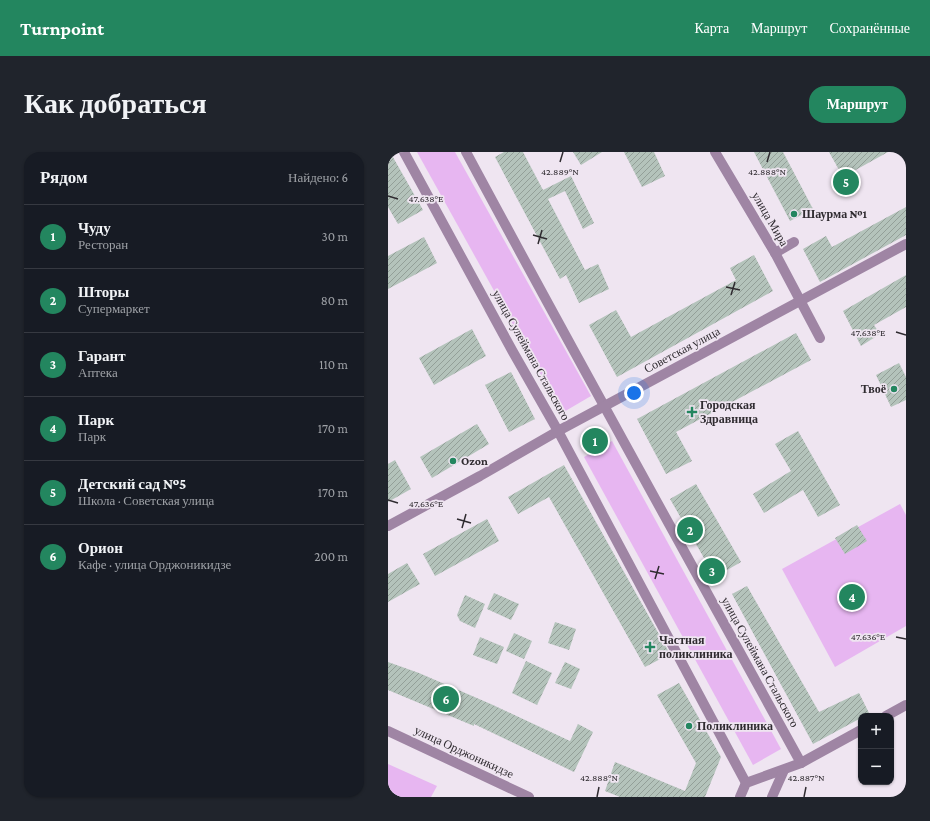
<!DOCTYPE html>
<html lang="ru">
<meta charset="utf-8">
<style>
body{margin:0;font-family:"Crimson Pro",serif;background:#20242c;color:#f1f3f6}
.controls{position:absolute;right:12px;bottom:12px;display:grid;overflow:hidden;border-radius:8px;box-shadow:0 1px 3px #0004}
.controls button{width:36px;height:36px;display:grid;place-items:center;padding:0;border:0;border-bottom:1px solid #363941;background:#171b24;color:#f1f3f6;font:20px sans-serif}
.you{position:absolute;left:246px;top:241px;width:14px;height:14px;margin:-10px;border:3px solid #fff;border-radius:50%;background:#1a73e8;box-shadow:0 0 0 6px #1a73e833}
.badge{display:grid;place-items:center;width:26px;height:26px;border-radius:50%;background:#23865f;color:#fff;font-size:13px;font-weight:700}
.pin{position:absolute;translate:-50% -50%;border:2px solid #fff;box-shadow:0 1px 4px #0006}
.list{margin:0;padding:0;list-style:none}
h2{display:flex;justify-content:space-between;align-items:center;height:52px;margin:0;padding:0 16px;font-size:17px}
h2 small{font-size:13px;font-weight:400;color:#9ea1a6}
.list li{display:grid;grid-template-columns:26px 1fr auto;gap:12px;align-items:center;box-sizing:border-box;height:64px;padding:0 16px;border-top:1px solid #363941}
.list b{display:block;font-size:15px;white-space:nowrap}
.list p{margin:0;font-size:13px;white-space:nowrap;color:#9ea1a6}
.list em{font-size:13px;font-style:normal;color:#9ea1a6}
.map{position:relative;flex:none;width:518px;height:645px;overflow:hidden;border-radius:16px}
header{display:flex;align-items:center;gap:24px;box-sizing:border-box;height:56px;padding:0 20px;background:#23865f;color:#fff}
header strong{font-size:19px}
nav{display:flex;gap:22px;margin-inline-start:auto;font-size:14px}
.intro{display:flex;align-items:center;justify-content:space-between;box-sizing:border-box;height:96px;padding:0 24px}
h1{margin:0;font-size:28px}
.button{padding:10px 18px;border-radius:16px;background:#23865f;color:#fff;font-size:14px;font-weight:700}
main{display:flex;gap:24px;padding:0 24px}
aside{flex:1;background:#171b24;border-radius:16px;box-shadow:0 1px 3px #0004}
.map>svg:first-child{display:block}
.green{fill:#e7b6f1}
.building{fill:url(#building-hatch)}
.lines{fill:none;stroke-linecap:round;stroke-linejoin:round}
.minor{stroke:#9f85a4;stroke-width:10}
.ticks{fill:none;stroke:#2f2b30;stroke-width:1.5}
.poi-dot{fill:#23865f;stroke:#efe5f1;stroke-width:1.5}
.labels{text-anchor:middle;dominant-baseline:central;stroke-width:3.5;stroke-linejoin:round;paint-order:stroke}
.poi-label{font-size:12px;font-weight:bold;fill:#2f2b30;stroke:#efe5f1;text-anchor:start}
.street-label{font-size:12px;fill:#2f2b30;stroke:#efe5f1}
.ticks-label{font-size:10px;text-anchor:middle;fill:#2f2b30;stroke:#efe5f1;stroke-width:3.5;stroke-linejoin:round;paint-order:stroke}
</style>
<header>
<strong>Turnpoint</strong>
<nav><a>Карта</a><a>Маршрут</a><a>Сохранённые</a></nav>
</header>
<div class="intro"><h1>Как добраться</h1><a class="button">Маршрут</a></div>
<main>
<aside>
<h2>Рядом<small>Найдено: 6</small></h2>
<ul class="list">
<li><span class="badge">1</span><div><b>Чуду</b><p>Ресторан</p></div><em>30 m</em></li>
<li><span class="badge">2</span><div><b>Шторы</b><p>Супермаркет</p></div><em>80 m</em></li>
<li><span class="badge">3</span><div><b>Гарант</b><p>Аптека</p></div><em>110 m</em></li>
<li><span class="badge">4</span><div><b>Парк</b><p>Парк</p></div><em>170 m</em></li>
<li><span class="badge">5</span><div><b>Детский сад №5</b><p>Школа · Советская улица</p></div><em>170 m</em></li>
<li><span class="badge">6</span><div><b>Орион</b><p>Кафе · улица Орджоникидзе</p></div><em>200 m</em></li>
</ul>
</aside>
<div class="map">
<svg width="518" height="645" viewBox="0 0 518 645">
<defs>
<pattern id="building-hatch" width="6" height="6" patternUnits="userSpaceOnUse"><rect width="6" height="6" fill="#b4c3bb"/><path d="M-1 1l2-2M0 6l6-6M5 7l2-2" fill="none" stroke="#939f98"/></pattern>
</defs>
<rect width="100%" height="100%" fill="#efe5f1"/>
<g class="green">
<path d="M 29,0 L 67,0 L 203,244 L 174,261 Z"/>
<path d="M 224,289 L 393,597 L 365,613 L 196,305 Z"/>
<path d="M 512,352 L 518,363 L 518,474 L 447,515 L 394,417 Z"/>
<path d="M 0,612 L 49,634 L 43,645 L 0,645 Z"/>
</g>
<g class="building">
<path d="M 0,0 L 2,0 L 35,58 L 10,72 L 0,55 Z"/>
<path d="M 116,0 L 135,0 L 155,38 L 183,24 L 206,71 L 195,77 L 177,39 L 160,47 L 197,118 L 210,112 L 221,137 L 191,151 L 178,123 L 172,127 L 107,5 Z"/>
<path d="M 185,0 L 214,0 L 193,13 Z"/>
<path d="M 236,0 L 266,0 L 277,24 L 254,35 Z"/>
<path d="M 366,0 L 395,0 L 425,57 L 402,69 Z"/>
<path d="M 441,0 L 500,0 L 455,25 Z"/>
<path d="M 518,55 L 518,83 L 432,130 L 415,97 L 438,84 L 444,95 Z"/>
<path d="M 36,85 L 49,111 L 0,137 L 0,104 Z"/>
<path d="M 366,103 L 385,139 L 229,225 L 201,173 L 228,158 L 243,185 L 348,128 L 342,116 Z"/>
<path d="M 518,123 L 518,155 L 486,173 L 492,182 L 473,194 L 455,159 Z"/>
<path d="M 84,177 L 98,204 L 46,233 L 31,206 Z"/>
<path d="M 408,181 L 423,208 L 288,280 L 304,309 L 278,322 L 249,267 Z"/>
<path d="M 511,211 L 518,225 L 518,248 L 503,255 L 488,223 Z"/>
<path d="M 123,220 L 147,267 L 121,280 L 97,233 Z"/>
<path d="M 89,272 L 101,292 L 44,326 L 32,305 Z"/>
<path d="M 410,279 L 452,353 L 430,365 L 415,338 L 376,361 L 365,342 L 403,319 L 387,292 Z"/>
<path d="M 7,308 L 23,337 L 0,350 L 0,312 Z"/>
<path d="M 176,313 L 282,502 L 257,515 L 161,345 L 130,362 L 120,345 Z"/>
<path d="M 308,332 L 353,410 L 327,425 L 282,347 Z"/>
<path d="M 99,367 L 111,389 L 47,424 L 35,402 Z"/>
<path d="M 469,373 L 479,389 L 457,402 L 447,386 Z"/>
<path d="M 19,411 L 32,432 L 0,450 L 0,422 Z"/>
<path d="M 359,434 L 431,560 L 471,541 L 481,561 L 477,564 L 473,564 L 473,566 L 425,592 L 344,442 Z"/>
<path d="M 106,441 L 131,452 L 123,468 L 99,457 Z"/>
<path d="M 77,443 L 97,452 L 87,476 L 72,469 L 69,463 Z"/>
<path d="M 167,470 L 188,477 L 181,498 L 160,491 Z"/>
<path d="M 126,481 L 144,489 L 136,507 L 118,499 Z"/>
<path d="M 92,485 L 116,495 L 109,512 L 85,503 Z"/>
<path d="M 138,509 L 164,521 L 149,553 L 124,541 Z"/>
<path d="M 0,510 L 31,521 L 105,553 L 182,589 L 190,572 L 205,580 L 186,620 L 86,572 L 86,574 L 0,538 Z"/>
<path d="M 177,510 L 192,517 L 183,537 L 167,531 Z"/>
<path d="M 291,531 L 333,605 L 317,645 L 232,645 L 217,639 L 227,610 L 297,639 L 308,611 L 269,543 Z"/>
</g>
<g class="lines">
<g class="minor">
<path d="M 16,0 L 125,200 L 170,279 L 358,631"/>
<path d="M 78,0 C 188,205 301,408 413,611"/>
<path d="M 327,0 L 387,101 L 432,186"/>
<path d="M 387,101 L 406,90"/>
<path d="M 0,374 L 92,324 L 170,279 L 518,92"/>
<path d="M 498,564 L 518,553"/>
<path d="M 0,579 L 141,645"/>
<path d="M 352,645 L 358,631 L 413,611 L 473,578"/>
<path d="M 384,645 L 396,618"/>
</g>
</g>
<path class="ticks" d="M 172,10 L 175,0M 379,10 L 382,0M 0,44 L 10,47M 145,83 L 159,87M 150,92 L 154,78M 338,135 L 352,138M 343,143 L 347,130M 508,180 L 518,183M 0,348 L 10,351M 69,367 L 83,371M 74,376 L 78,362M 262,419 L 276,422M 267,427 L 271,414M 508,485 L 518,487M 209,645 L 211,635M 416,645 L 418,635"/>
<g class="poi-dot">
<circle cx="406" cy="62" r="4"/>
<circle cx="506" cy="237" r="4"/>
<path d="M302 254h4v4h4v4h-4v4h-4v-4h-4v-4h4z"/>
<circle cx="65" cy="309" r="4"/>
<path d="M260 489h4v4h4v4h-4v4h-4v-4h-4v-4h4z"/>
<circle cx="301" cy="574" r="4"/>
</g>
<g class="labels">
<g class="poi-label">
<text x="414" y="62">Шаурма №1</text>
<text x="498" y="237" text-anchor="end">Твоё</text>
<text x="312" y="253">Городская<tspan x="312" dy="14">Здравница</tspan></text>
<text x="73" y="309">Ozon</text>
<text x="271" y="488">Частная<tspan x="271" dy="14">поликлиника</tspan></text>
<text x="309" y="574">Поликлиника</text>
</g>
<g class="street-label">
<text transform="translate(382 67) rotate(60)">улица Мира</text>
<text transform="translate(294 198) rotate(-28)">Советская улица</text>
<text transform="translate(143 203) rotate(61)">улица Сулеймана Стальского</text>
<text transform="translate(372 510) rotate(61)">улица Сулеймана Стальского</text>
<text transform="translate(76 600) rotate(25)">улица Орджоникидзе</text>
</g>
</g>
<g class="ticks-label">
<text x="172" y="23">42.889°N</text>
<text x="379" y="23">42.888°N</text>
<text x="38" y="50">47.638°E</text>
<text x="480" y="184">47.638°E</text>
<text x="38" y="355">47.636°E</text>
<text x="480" y="488">47.636°E</text>
<text x="211" y="629">42.888°N</text>
<text x="418" y="629">42.887°N</text>
</g>
</svg>
<div class="controls">
<button>+</button>
<button>−</button>
</div>
<div class="you"></div>
<div class="pin badge" style="left:207px;top:289px">1</div>
<div class="pin badge" style="left:302px;top:378px">2</div>
<div class="pin badge" style="left:324px;top:419px">3</div>
<div class="pin badge" style="left:464px;top:445px">4</div>
<div class="pin badge" style="left:458px;top:30px">5</div>
<div class="pin badge" style="left:58px;top:547px">6</div>
</div>
</main>
